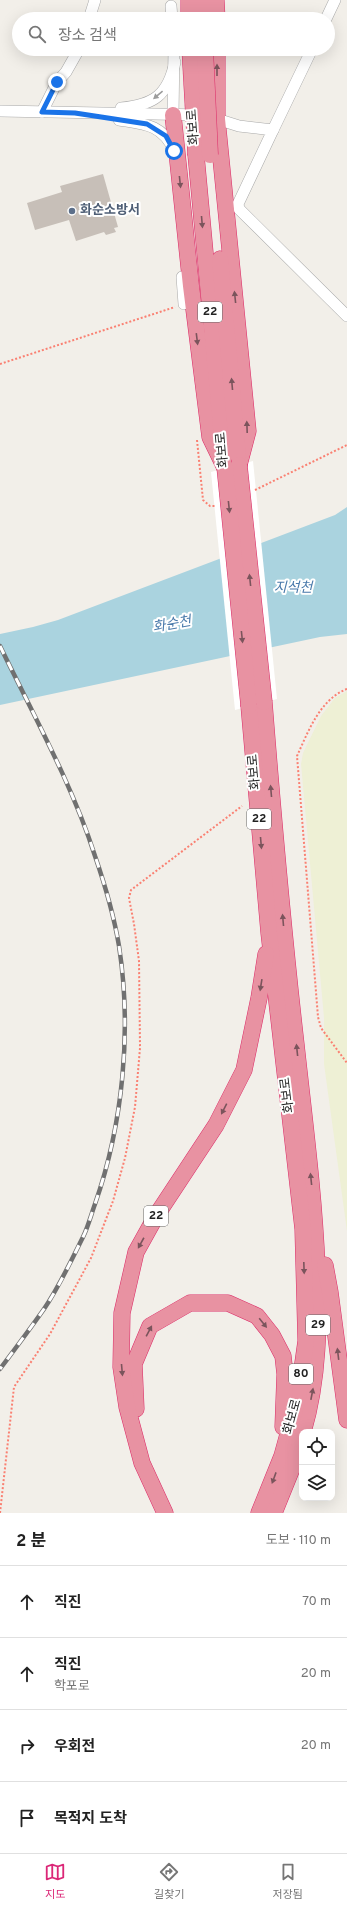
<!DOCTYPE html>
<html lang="ko">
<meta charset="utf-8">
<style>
body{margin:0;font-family:Overpass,"Noto Sans KR",sans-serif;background:#f6f6f6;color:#222}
.controls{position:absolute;right:12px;bottom:12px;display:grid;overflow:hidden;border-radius:8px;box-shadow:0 4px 16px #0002}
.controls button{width:36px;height:36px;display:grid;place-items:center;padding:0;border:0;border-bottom:1px solid #e0e0e0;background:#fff;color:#222;font:20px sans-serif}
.stop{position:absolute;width:12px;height:12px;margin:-9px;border:3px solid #1a73e8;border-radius:50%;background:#fff}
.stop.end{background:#1a73e8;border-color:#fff;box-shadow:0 1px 4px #0008}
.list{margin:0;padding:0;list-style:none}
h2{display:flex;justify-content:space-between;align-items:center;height:52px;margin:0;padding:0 16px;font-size:17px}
h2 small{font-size:13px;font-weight:400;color:#767676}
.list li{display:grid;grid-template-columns:26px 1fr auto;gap:12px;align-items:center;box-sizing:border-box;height:72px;padding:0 16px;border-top:1px solid #e0e0e0}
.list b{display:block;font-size:15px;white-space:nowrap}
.list p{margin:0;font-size:13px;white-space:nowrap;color:#767676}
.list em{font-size:13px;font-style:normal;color:#767676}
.icon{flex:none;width:22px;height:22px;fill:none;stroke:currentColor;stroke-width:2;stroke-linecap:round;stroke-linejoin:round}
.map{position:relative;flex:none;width:347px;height:1513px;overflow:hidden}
.search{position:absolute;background:#fff;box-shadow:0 4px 16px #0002;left:12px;right:12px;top:12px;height:44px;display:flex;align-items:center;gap:10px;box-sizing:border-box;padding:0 14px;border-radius:22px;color:#767676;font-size:15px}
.sheet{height:340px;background:#fff}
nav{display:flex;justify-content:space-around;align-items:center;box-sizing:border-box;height:56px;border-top:1px solid #e0e0e0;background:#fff;font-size:11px;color:#767676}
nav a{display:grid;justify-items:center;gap:2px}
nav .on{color:#db2777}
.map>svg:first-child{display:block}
.farmland{fill:#eef0d5}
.water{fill:#aad3df}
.pier{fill:#fff}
.building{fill:#c7bfb8}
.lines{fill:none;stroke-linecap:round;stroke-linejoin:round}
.minor-casing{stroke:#a9a9a9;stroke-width:12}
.highway-casing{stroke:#dc2a67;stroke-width:17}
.path{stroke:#fa8072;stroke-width:2;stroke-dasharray:2 2;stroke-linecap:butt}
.minor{stroke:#fff;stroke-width:11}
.highway{stroke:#e892a2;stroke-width:16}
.rail-casing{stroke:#707070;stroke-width:4.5}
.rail{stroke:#fff;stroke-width:3;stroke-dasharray:9;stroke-linecap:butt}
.highway-bridge-casing{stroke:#dc2a67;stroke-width:17;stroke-linecap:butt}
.highway-bridge{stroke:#e892a2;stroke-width:16}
.oneway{fill:#7b545c}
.oneway2{fill:#9c9c9c}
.route{stroke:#1a73e8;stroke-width:5}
.service-dot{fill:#5c6f8a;stroke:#fff;stroke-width:1.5}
.labels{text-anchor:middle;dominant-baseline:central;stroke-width:4;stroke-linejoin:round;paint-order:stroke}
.shield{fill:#fff;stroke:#646464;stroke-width:1}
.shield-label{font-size:12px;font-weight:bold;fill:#222}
.street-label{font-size:13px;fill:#222;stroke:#fff}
.service-label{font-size:13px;font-weight:bold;fill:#4e5e75;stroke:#fff;text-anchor:start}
.water-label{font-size:14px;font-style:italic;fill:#4a7aab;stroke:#fff}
</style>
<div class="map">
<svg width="347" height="1513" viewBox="0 0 347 1513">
<rect width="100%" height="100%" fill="#f2efe9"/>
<path class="farmland" d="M 347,691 L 347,1231 L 324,1064 L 324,1018 L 301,764 L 303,753 L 321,716 L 335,698 Z"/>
<path class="water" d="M 347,507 L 347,634 L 320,637 L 0,705 L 0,634 L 33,627 L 58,620 L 335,515 Z"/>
<path class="pier" d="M 253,461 L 277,699 L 235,710 L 211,472 Z"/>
<path class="building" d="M 103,174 L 118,227 L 114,228 L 116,232 L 106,235 L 104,232 L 76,241 L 69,220 L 35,230 L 27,203 L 62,192 L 60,186 Z"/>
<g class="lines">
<defs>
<g id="minor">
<path d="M 171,6 L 172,19"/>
<path d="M 89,19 L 95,0"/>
<path d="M 326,19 L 335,0"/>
<path d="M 121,108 C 154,105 168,95 175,62"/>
<path d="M 0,111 L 204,115 L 239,126 L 273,130 L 238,204 L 239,209 L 347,316"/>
<path d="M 42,112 L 57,82 L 66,72 L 79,49"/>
<path d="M 173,115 L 174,49"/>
<path d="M 119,120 C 144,124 162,124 174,150"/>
<path d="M 273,130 L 312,49"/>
<path d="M 184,304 L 182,277 L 190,277"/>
</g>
<g id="highway">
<path d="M 216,0 L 217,19"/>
<path d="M 189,19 L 189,0"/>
<path d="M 205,19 L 205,0"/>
<path d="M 217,49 L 217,119 L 248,431 L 239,465"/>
<path d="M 173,115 L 191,286 L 210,437 L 225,468"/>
<path d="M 196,155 L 224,458"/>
<path d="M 220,259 L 238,455"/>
<path d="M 264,702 C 273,816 283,930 296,1044 C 304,1118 314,1193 317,1267 C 319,1323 319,1378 303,1432"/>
<path d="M 249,706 L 269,933 L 303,1229 L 306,1341 L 298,1398 L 282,1456 L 259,1513"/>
<path d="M 325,1265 L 330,1292 L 347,1420"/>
<path d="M 136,1409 L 134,1364 L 150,1326 L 190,1303 L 228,1303 L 257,1316 L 272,1335 L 283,1356 L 285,1374 L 283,1427"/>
<path d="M 165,1513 L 142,1463 L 127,1407 L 121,1367 L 122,1313 L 136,1252 L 156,1216 L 216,1125 L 244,1070 L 259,998 L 266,954"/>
<path d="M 274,1513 L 295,1461 L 302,1437"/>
</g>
</defs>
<use href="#minor" class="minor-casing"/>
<use href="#highway" class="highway-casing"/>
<g class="path">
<path d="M 0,364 L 175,307"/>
<path d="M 197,440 L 203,500 L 210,506 L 216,506"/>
<path d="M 255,490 L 347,445"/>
<path d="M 347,689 C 320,699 308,732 297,756 L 318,1017 L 321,1028 L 347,1063"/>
<path d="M 0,1513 L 14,1387 L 50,1334 L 91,1258 L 113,1201 L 125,1158 L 135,1107 L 140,1048 L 139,961 L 134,924 L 129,898 L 131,890 L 242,806"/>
</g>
<use href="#minor" class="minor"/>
<use href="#highway" class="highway"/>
<defs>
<path id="rail" d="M 0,646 C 33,714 72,784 95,856 C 105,885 114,916 119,946 C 132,1030 123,1124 95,1204 C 91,1215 88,1227 83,1237 C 71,1261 59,1287 44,1309 C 30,1329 15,1349 0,1369"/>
</defs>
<use href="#rail" class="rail-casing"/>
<use href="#rail" class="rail"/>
<defs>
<g id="highway-bridge">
<path d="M 190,49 L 196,155"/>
<path d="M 205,49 L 210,155"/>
<path d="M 239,465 L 264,702"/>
<path d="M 225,468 L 249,706"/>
</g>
</defs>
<use href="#highway-bridge" class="highway-bridge-casing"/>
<use href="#highway-bridge" class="highway-bridge"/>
</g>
<defs><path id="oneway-solid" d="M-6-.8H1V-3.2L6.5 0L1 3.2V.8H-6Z"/></defs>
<g class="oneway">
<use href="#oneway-solid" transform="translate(217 70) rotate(-90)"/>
<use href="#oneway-solid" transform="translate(180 182) rotate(84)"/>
<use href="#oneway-solid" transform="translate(202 222) rotate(85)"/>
<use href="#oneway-solid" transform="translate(235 297) rotate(-96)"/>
<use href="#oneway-solid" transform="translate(197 339) rotate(83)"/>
<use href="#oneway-solid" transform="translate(232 384) rotate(-95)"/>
<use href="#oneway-solid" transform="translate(247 427) rotate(-92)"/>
<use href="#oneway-solid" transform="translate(229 507) rotate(84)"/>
<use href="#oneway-solid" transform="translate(250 580) rotate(-96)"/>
<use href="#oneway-solid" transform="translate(242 637) rotate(84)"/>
<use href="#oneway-solid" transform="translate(271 791) rotate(-95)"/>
<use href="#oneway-solid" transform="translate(261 843) rotate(85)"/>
<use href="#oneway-solid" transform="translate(283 920) rotate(-95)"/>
<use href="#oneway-solid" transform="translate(261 985) rotate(99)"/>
<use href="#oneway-solid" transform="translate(297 1050) rotate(-96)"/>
<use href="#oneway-solid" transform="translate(224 1109) rotate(117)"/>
<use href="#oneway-solid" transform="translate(311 1179) rotate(-96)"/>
<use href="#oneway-solid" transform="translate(141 1243) rotate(119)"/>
<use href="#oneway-solid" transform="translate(304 1268) rotate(88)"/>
<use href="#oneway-solid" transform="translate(263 1323) rotate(51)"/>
<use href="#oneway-solid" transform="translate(149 1331) rotate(-62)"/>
<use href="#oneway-solid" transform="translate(338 1354) rotate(-97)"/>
<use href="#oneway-solid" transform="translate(122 1370) rotate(85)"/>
<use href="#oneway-solid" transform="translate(312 1394) rotate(-79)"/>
<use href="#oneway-solid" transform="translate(274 1478) rotate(110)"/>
</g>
<use class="oneway2" href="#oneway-solid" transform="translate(158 95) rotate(140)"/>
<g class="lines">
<path class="route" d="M 57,82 L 42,112 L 75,113 L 147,124 L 166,136 L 174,151"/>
</g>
<circle class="service-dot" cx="72" cy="211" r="4"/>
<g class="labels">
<g class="shield">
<rect x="198" y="302" width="24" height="20" rx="3"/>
<rect x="247" y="809" width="24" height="20" rx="3"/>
<rect x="144" y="1206" width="24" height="20" rx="3"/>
<rect x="306" y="1315" width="24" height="20" rx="3"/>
<rect x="289" y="1364" width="24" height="20" rx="3"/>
</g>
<g class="shield-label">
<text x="210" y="312">22</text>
<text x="259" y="819">22</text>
<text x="156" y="1216">22</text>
<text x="318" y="1325">29</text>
<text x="301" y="1374">80</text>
</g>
<g class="street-label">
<text transform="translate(194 127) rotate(-94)">화보로</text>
<text transform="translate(223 450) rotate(-95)">화보로</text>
<text transform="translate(255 772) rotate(-95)">화보로</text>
<text transform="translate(288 1095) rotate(-97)">화보로</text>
<text transform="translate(293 1417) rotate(-75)">화보로</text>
</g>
<g class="service-label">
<text x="80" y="211">화순소방서</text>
</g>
<g class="water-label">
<text x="293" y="588">지석천</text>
<text transform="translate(172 625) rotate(-10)">화순천</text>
</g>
</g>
</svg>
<div class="controls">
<button><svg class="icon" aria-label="locate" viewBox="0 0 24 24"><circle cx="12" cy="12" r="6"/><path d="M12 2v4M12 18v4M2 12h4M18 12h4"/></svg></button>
<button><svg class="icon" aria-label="layers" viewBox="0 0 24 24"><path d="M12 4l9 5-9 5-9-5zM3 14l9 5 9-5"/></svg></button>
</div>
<div class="stop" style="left:174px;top:151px"></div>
<div class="stop end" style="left:57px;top:82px"></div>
<div class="search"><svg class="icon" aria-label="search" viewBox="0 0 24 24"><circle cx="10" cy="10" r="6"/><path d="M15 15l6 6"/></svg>장소 검색</div>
</div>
<section class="sheet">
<h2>2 분<small>도보 · 110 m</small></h2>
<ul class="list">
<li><svg class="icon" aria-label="ahead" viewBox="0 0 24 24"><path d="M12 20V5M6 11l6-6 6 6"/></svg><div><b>직진</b></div><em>70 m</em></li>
<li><svg class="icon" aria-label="ahead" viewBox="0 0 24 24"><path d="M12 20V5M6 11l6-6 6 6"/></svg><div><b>직진</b><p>학포로</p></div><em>20 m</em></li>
<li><svg class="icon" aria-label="right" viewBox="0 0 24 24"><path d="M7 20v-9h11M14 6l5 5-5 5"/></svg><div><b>우회전</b></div><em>20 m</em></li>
<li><svg class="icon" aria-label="arrive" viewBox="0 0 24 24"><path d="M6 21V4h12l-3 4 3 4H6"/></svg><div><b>목적지 도착</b></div></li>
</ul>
</section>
<nav>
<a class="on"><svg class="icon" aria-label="map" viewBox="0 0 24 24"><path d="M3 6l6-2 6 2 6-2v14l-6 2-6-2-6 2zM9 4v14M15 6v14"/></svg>지도</a>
<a><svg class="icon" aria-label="directions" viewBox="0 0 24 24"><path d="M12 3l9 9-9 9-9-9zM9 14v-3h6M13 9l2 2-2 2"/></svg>길찾기</a>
<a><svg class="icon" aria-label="saved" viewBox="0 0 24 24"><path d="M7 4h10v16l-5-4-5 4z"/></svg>저장됨</a>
</nav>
